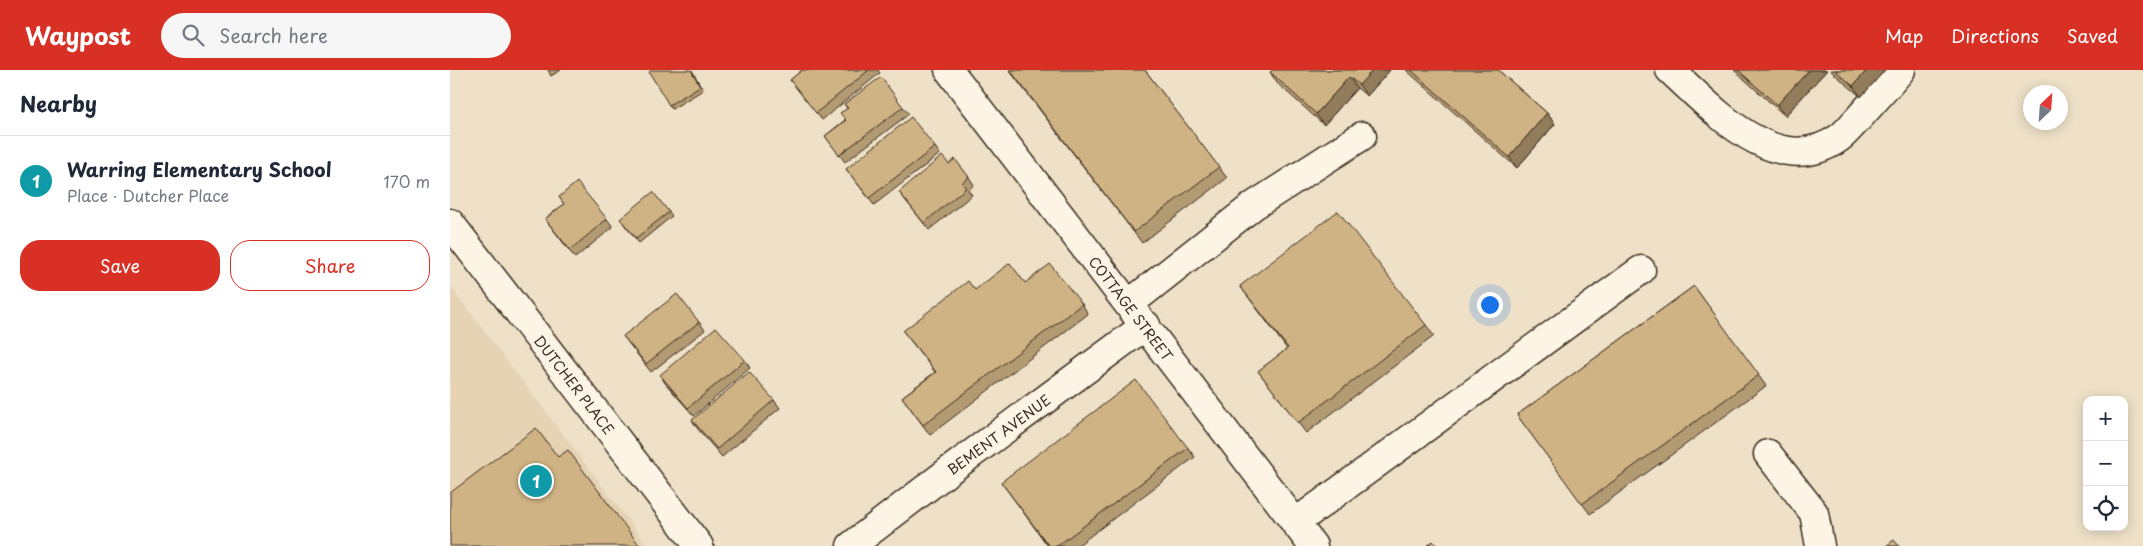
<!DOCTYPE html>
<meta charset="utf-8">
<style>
body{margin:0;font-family:"Playpen Sans",sans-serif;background:#f6f6f7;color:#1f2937}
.controls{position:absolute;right:15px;bottom:15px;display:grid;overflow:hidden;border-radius:10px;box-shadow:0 2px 12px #0003}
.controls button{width:45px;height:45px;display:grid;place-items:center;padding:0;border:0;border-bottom:1px solid #e0e1e3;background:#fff;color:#1f2937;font:25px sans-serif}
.compass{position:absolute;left:1573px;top:15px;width:45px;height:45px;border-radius:50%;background:#fff;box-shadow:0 2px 12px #0003;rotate:25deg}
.you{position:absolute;left:1039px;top:234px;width:18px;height:18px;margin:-12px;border:4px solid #fff;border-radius:50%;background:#1a73e8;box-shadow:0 0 0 8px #1a73e833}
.badge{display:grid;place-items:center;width:32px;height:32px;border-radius:50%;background:#d93025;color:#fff;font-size:16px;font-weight:700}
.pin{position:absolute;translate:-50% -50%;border:2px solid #fff;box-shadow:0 1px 5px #0006}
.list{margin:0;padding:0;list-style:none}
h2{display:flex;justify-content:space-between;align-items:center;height:65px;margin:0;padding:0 20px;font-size:21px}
h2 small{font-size:16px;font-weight:400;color:#747a83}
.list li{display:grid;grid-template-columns:32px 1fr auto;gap:15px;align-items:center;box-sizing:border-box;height:90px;padding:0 20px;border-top:1px solid #e0e1e3}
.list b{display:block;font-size:19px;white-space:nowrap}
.list p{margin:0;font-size:16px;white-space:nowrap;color:#747a83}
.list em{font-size:16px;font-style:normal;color:#747a83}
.actions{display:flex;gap:10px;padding:15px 20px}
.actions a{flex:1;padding:11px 0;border:1px solid #d93025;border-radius:20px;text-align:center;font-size:18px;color:#d93025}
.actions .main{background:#d93025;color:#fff}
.icon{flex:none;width:28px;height:28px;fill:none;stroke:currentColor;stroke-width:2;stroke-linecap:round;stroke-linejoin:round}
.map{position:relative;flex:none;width:1693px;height:476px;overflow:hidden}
header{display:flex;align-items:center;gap:30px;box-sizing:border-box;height:70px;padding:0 25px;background:#d93025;color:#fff}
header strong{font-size:24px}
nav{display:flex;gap:28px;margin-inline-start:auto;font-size:18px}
.search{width:350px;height:45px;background:#f6f6f7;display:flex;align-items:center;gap:12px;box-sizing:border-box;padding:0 18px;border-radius:28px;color:#747a83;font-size:19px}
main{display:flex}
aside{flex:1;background:#fff}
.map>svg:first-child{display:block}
.built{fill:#e5d3b4}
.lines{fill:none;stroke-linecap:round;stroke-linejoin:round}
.minor-casing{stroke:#3b2a1e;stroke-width:31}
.minor{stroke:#fcf5e5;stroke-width:28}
.wall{fill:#b29a72;stroke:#3b2a1e}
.shaded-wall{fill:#917d5c;stroke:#3b2a1e}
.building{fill:#cfb384;stroke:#3b2a1e}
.labels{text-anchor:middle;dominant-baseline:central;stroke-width:5;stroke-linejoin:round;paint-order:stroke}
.street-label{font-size:14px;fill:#3b2a1e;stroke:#fcf5e5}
</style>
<header>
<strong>Waypost</strong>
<div class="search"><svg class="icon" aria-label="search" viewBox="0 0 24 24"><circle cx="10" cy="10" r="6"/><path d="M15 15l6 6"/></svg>Search here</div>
<nav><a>Map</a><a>Directions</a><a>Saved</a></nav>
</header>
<main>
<aside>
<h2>Nearby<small></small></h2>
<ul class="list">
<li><span class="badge" style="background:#0f9aa8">1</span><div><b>Warring Elementary School</b><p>Place · Dutcher Place</p></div><em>170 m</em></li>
</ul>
<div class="actions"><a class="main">Save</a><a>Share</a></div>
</aside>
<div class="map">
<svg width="1693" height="476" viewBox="0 0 1693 476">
<rect width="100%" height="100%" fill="#eee1c8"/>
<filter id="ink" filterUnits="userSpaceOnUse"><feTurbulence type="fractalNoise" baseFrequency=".02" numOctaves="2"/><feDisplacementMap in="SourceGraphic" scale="10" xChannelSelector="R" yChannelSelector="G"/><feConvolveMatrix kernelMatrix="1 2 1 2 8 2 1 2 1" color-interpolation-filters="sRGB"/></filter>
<g filter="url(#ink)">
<path class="built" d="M 0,216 L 198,476 L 0,476 Z"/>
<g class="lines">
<defs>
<g id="minor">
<path id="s1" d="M 499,0 L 863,476"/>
<path d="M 1220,0 C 1263,39 1327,112 1389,68 C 1396,63 1402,55 1408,49 C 1422,33 1437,17 1451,0"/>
<path id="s2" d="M 0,153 L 249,476"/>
<path d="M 679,234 L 803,136 L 912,66"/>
<path d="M 1318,384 L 1364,443 L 1370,476"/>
<path d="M 845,453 L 1191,200"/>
<path id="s3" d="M 401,476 L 500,400 L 696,255"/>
</g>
</defs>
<use href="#minor" class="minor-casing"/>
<use href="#minor" class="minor"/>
</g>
<g class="wall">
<path d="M 98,0 L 111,0 L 101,6 Z"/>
<path d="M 242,0 L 253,20 L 222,39 L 219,35 Z"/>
<path d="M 352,0 L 428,0 L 430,3 L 372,50 L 340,10 Z"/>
<path d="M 559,0 L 695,0 L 777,108 L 692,173 Z"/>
<path d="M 822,0 L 940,0 L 917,26 L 907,18 L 874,55 L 827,13 L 820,2 Z"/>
<path d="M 956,0 L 1048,0 L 1097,43 L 1105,54 L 1067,98 Z"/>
<path d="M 1284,0 L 1377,0 L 1335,46 Z"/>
<path d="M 1380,0 L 1435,0 L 1411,27 Z"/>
<path d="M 394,34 L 453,37 L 459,44 L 395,92 L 375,66 L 395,50 L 397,38 Z"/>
<path d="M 485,77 L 490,84 L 424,135 L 396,99 Z"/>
<path d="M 499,94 L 519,107 L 524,115 L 518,120 L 522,125 L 479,160 L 449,122 Z"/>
<path d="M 109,127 L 157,149 L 163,157 L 125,188 L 95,149 L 114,134 Z"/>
<path d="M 219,142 L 222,146 L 189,173 L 173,153 Z"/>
<path d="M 575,213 L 632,234 L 638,244 L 480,365 L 452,327 L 485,302 L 453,261 L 525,220 Z"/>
<path d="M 790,216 L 976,255 L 984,266 L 856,363 L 808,301 L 837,279 Z"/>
<path d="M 1244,216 L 1316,316 L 1140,444 L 1067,345 Z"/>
<path d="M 249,252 L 255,260 L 201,302 L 173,266 Z"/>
<path d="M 295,290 L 300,298 L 244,346 L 215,313 L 210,305 Z"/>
<path d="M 324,330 L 330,338 L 272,387 L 247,358 L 242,350 Z"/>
<path d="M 738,378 L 745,387 L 627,476 L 598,476 L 551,412 Z"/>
</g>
<g class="shaded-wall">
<path d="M 923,0 L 940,0 L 917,26 L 909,15 Z"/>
<path d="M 1359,0 L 1377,0 L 1335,46 L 1327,35 Z"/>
<path d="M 1417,0 L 1435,0 L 1411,27 L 1403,16 Z"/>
<path d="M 899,7 L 907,18 L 874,55 L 866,44 Z"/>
<path d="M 1097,43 L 1105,54 L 1067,98 L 1059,87 Z"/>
</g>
<g class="building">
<path d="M 202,0 L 241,0 L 250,16 L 219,35 L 199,2 Z"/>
<path d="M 352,0 L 419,0 L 366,43 L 340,10 Z"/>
<path d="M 560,0 L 695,0 L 769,97 L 684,162 Z"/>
<path d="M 822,0 L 923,0 L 909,15 L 899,7 L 866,44 L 820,2 Z"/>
<path d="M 961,0 L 1048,0 L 1097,43 L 1059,87 Z"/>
<path d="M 1288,0 L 1359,0 L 1327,35 Z"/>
<path d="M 1385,0 L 1417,0 L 1403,16 Z"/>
<path d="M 431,7 L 453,37 L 389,85 L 375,66 L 396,50 L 390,43 L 398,38 L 394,34 Z"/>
<path d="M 461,47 L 485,77 L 419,128 L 396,99 Z"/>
<path d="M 492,86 L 499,94 L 505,89 L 519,107 L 512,113 L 516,118 L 474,153 L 449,122 Z"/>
<path d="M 127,112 L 157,149 L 120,180 L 95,149 L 114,134 L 109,127 Z"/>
<path d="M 203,122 L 219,142 L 186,168 L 170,149 Z"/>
<path d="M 888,141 L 976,255 L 848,353 L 808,301 L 838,278 L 790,216 Z"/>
<path d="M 560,193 L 575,213 L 600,194 L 632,234 L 473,355 L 452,327 L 486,302 L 453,261 L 518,211 L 525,220 Z"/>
<path d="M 1244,216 L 1309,305 L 1132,434 L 1067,345 Z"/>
<path d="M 227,224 L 249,252 L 196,294 L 173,266 Z"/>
<path d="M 266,257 L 295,290 L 238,338 L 210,305 Z"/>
<path d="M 299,302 L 324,330 L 267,379 L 242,350 Z"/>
<path d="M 686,310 L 738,378 L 607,476 L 599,476 L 551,412 Z"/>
<path d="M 86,358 L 108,387 L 118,380 L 190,476 L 0,476 L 0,423 Z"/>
<path d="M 1444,470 L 1449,476 L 1436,476 Z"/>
<path d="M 983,471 L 987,476 L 977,476 Z"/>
</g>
</g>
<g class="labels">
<g class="street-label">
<text stroke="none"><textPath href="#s1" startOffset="300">COTTAGE STREET</textPath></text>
<text stroke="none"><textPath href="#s2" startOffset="204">DUTCHER PLACE</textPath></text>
<text stroke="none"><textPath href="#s3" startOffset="185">BEMENT AVENUE</textPath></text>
</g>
</g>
</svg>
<div class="controls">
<button>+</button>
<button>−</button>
<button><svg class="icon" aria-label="locate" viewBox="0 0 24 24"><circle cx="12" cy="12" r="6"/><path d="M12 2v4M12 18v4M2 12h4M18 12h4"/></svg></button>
</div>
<svg class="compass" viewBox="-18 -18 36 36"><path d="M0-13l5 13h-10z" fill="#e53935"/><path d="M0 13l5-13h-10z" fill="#747a83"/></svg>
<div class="you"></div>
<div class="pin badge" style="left:86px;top:411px;background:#0f9aa8">1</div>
</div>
</main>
